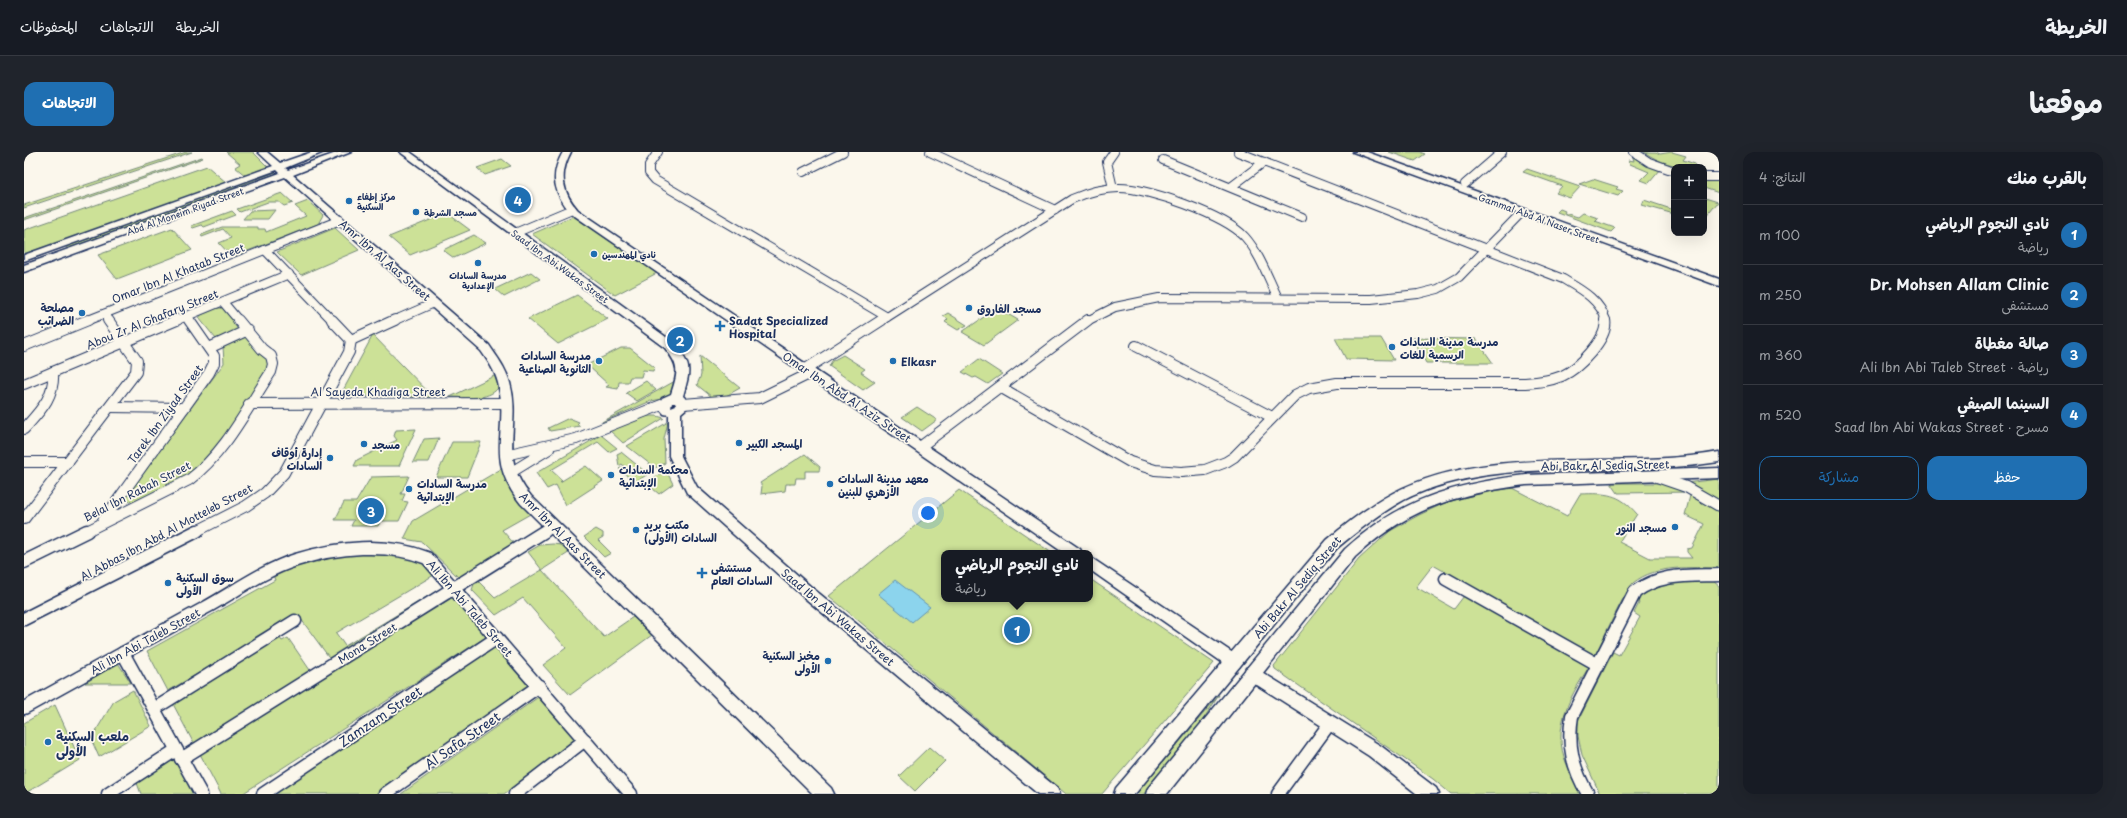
<!DOCTYPE html>
<html lang="ar">
<meta charset="utf-8">
<style>
body{margin:0;font-family:"Playpen Sans","Playpen Sans Arabic",sans-serif;background:#20242c;color:#f1f3f6;direction:rtl}
.controls{position:absolute;right:12px;top:12px;display:grid;overflow:hidden;border-radius:8px;box-shadow:0 4px 16px #0002}
.controls button{width:36px;height:36px;display:grid;place-items:center;padding:0;border:0;border-bottom:1px solid #363941;background:#171b24;color:#f1f3f6;font:20px sans-serif}
.you{position:absolute;left:904px;top:361px;width:14px;height:14px;margin:-10px;border:3px solid #fff;border-radius:50%;background:#1a73e8;box-shadow:0 0 0 6px #1a73e833}
.badge{display:grid;place-items:center;width:26px;height:26px;border-radius:50%;background:#1f6fb2;color:#fff;font-size:13px;font-weight:700}
.pin{position:absolute;translate:-50% -50%;border:2px solid #fff;box-shadow:0 1px 4px #0006}
.popup{position:absolute;left:917px;top:398px;width:152px;height:52px;box-sizing:border-box;display:grid;place-content:center;border-radius:8px;background:#171b24;filter:drop-shadow(0 1px 3px #0005);font-size:13px;white-space:nowrap;color:#9ea1a6}
.popup b{font-size:15px;color:#f1f3f6}
.popup::after{content:'';position:absolute;left:50%;top:100%;margin-left:-8px;border:8px solid transparent;border-top-color:#171b24}
.list{margin:0;padding:0;list-style:none}
h2{display:flex;justify-content:space-between;align-items:center;height:52px;margin:0;padding:0 16px;font-size:17px}
h2 small{font-size:13px;font-weight:400;color:#9ea1a6}
.list li{display:grid;grid-template-columns:26px 1fr auto;gap:12px;align-items:center;box-sizing:border-box;height:60px;padding:0 16px;border-top:1px solid #363941}
.list b{display:block;font-size:15px;white-space:nowrap}
.list p{margin:0;font-size:13px;white-space:nowrap;color:#9ea1a6}
.list em{font-size:13px;font-style:normal;color:#9ea1a6}
.actions{display:flex;gap:8px;padding:12px 16px}
.actions a{flex:1;padding:9px 0;border:1px solid #1f6fb2;border-radius:12px;text-align:center;font-size:14px;color:#1f6fb2}
.actions .main{background:#1f6fb2;color:#fff}
.map{position:relative;flex:none;width:1695px;height:642px;overflow:hidden;direction:ltr;border-radius:12px}
header{display:flex;align-items:center;gap:24px;box-sizing:border-box;height:56px;padding:0 20px;background:#171b24;border-bottom:1px solid #363941}
header strong{font-size:19px}
nav{display:flex;gap:22px;margin-inline-start:auto;font-size:14px}
.intro{display:flex;align-items:center;justify-content:space-between;box-sizing:border-box;height:96px;padding:0 24px}
h1{margin:0;font-size:28px}
.button{padding:10px 18px;border-radius:12px;background:#1f6fb2;color:#fff;font-size:14px;font-weight:700}
main{display:flex;gap:24px;padding:0 24px}
aside{flex:1;background:#171b24;border-radius:12px;box-shadow:0 4px 16px #0002}
.map>svg:first-child{display:block}
.green{fill:#cce197;stroke:#74887a;fill-rule:evenodd}
.water{fill:#8cd4ed;stroke:#5f92b4}
.lines{fill:none;stroke-linecap:round;stroke-linejoin:round}
.minor-far2-casing{stroke:#1b2f5e;stroke-width:10}
.minor-far1-casing{stroke:#1b2f5e;stroke-width:12}
.minor-casing{stroke:#1b2f5e;stroke-width:15}
.tertiary-casing{stroke:#1b2f5e;stroke-width:3}
.secondary-casing{stroke:#1b2f5e;stroke-width:3}
.minor-far2{stroke:#fbf7ec;stroke-width:8}
.minor-far1{stroke:#fbf7ec;stroke-width:10}
.minor{stroke:#fbf7ec;stroke-width:12}
.tertiary{fill:#fbf7ec;fill-rule:evenodd}
.secondary{fill:#fbf7ec;fill-rule:evenodd}
.poi-dot{fill:#1f6fb2;stroke:#fbf7ec;stroke-width:1.5}
.labels{text-anchor:middle;dominant-baseline:central;stroke-width:3.5;stroke-linejoin:round;paint-order:stroke}
.far-poi-label{font-size:9px;font-weight:bold;fill:#1b2f5e;stroke:#fbf7ec;text-anchor:start}
.far-street-label{font-size:9px;fill:#1b2f5e;stroke:#fbf7ec}
.street-label{font-size:11px;fill:#1b2f5e;stroke:#fbf7ec}
.poi-label{font-size:11px;font-weight:bold;fill:#1b2f5e;stroke:#fbf7ec;text-anchor:start}
.near-street-label{font-size:13px;fill:#1b2f5e;stroke:#fbf7ec}
.near-poi-label{font-size:13px;font-weight:bold;fill:#1b2f5e;stroke:#fbf7ec;text-anchor:start}
</style>
<header>
<strong>الخريطة</strong>
<nav><a>الخريطة</a><a>الاتجاهات</a><a>المحفوظات</a></nav>
</header>
<div class="intro"><h1>موقعنا</h1><a class="button">الاتجاهات</a></div>
<main>
<aside>
<h2>بالقرب منك<small>النتائج: 4</small></h2>
<ul class="list">
<li><span class="badge">1</span><div><b>نادي النجوم الرياضي</b><p>رياضة</p></div><em>100 m</em></li>
<li><span class="badge">2</span><div><b>Dr. Mohsen Allam Clinic</b><p>مستشفى</p></div><em>250 m</em></li>
<li><span class="badge">3</span><div><b>صالة مغطاة</b><p>رياضة · Ali Ibn Abi Taleb Street</p></div><em>360 m</em></li>
<li><span class="badge">4</span><div><b>السينما الصيفي</b><p>مسرح · Saad Ibn Abi Wakas Street</p></div><em>520 m</em></li>
</ul>
<div class="actions"><a class="main">حفظ</a><a>مشاركة</a></div>
</aside>
<div class="map">
<svg width="1695" height="642" viewBox="0 0 1695 642">
<rect width="100%" height="100%" fill="#fbf7ec"/>
<filter id="ink" filterUnits="userSpaceOnUse"><feTurbulence type="fractalNoise" baseFrequency=".025" numOctaves="2"/><feDisplacementMap in="SourceGraphic" scale="8" xChannelSelector="R" yChannelSelector="G"/><feConvolveMatrix kernelMatrix="1 2 1 2 8 2 1 2 1" color-interpolation-filters="sRGB"/></filter>
<g filter="url(#ink)">
<g class="green">
<path d="M 162,0 L 168,0 L 0,56 L 0,53 Z"/>
<path d="M 202,0 L 229,0 L 244,15 L 222,24 L 211,15 L 216,12 Z"/>
<path d="M 1365,0 L 1396,0 L 1401,2 L 1391,9 Z"/>
<path d="M 1620,0 L 1632,0 L 1636,2 L 1648,0 L 1662,4 L 1659,8 L 1671,12 L 1669,15 C 1650,15 1636,11 1620,0 Z"/>
<path d="M 1608,2 L 1637,17 L 1625,31 L 1617,28 L 1625,20 L 1606,12 L 1605,8 L 1610,9 Z"/>
<path d="M 178,5 L 179,6 L 0,68 L 0,66 Z"/>
<path d="M 478,7 L 487,14 L 461,23 L 453,16 Z"/>
<path d="M 183,14 L 203,31 L 0,104 L 0,78 Z"/>
<path d="M 1503,17 L 1556,35 L 1546,46 L 1532,41 L 1538,34 L 1499,20 Z"/>
<path d="M 252,20 L 44,98 L 42,94 L 244,21 Z"/>
<path d="M 1680,26 L 1695,27 L 1695,41 L 1680,36 Z"/>
<path d="M 1569,27 L 1594,35 L 1592,37 L 1599,39 L 1594,44 L 1555,32 Z"/>
<path d="M 258,41 L 269,51 L 260,54 L 255,50 L 244,50 L 216,60 L 213,57 Z"/>
<path d="M 1681,46 L 1694,50 L 1682,65 L 1680,65 Z"/>
<path d="M 1620,48 L 1650,58 L 1650,62 L 1618,53 Z"/>
<path d="M 284,49 L 299,63 L 294,72 L 208,105 L 195,91 L 207,86 L 199,77 L 178,85 L 177,83 L 198,75 L 234,75 L 234,77 L 241,77 L 242,80 L 282,64 L 271,54 Z"/>
<path d="M 1536,57 L 1541,59 L 1540,61 L 1554,65 L 1559,61 L 1574,66 L 1571,69 L 1591,76 L 1587,80 L 1533,60 Z"/>
<path d="M 251,58 L 244,67 L 219,67 L 226,59 Z"/>
<path d="M 208,59 L 212,63 L 180,75 L 178,73 L 169,76 L 167,74 Z"/>
<path d="M 423,61 L 446,78 L 386,103 L 365,85 Z"/>
<path d="M 549,64 L 633,121 L 591,143 L 508,82 Z"/>
<path d="M 148,76 L 168,98 L 93,127 L 74,103 Z"/>
<path d="M 311,76 L 335,98 L 277,123 L 253,100 Z"/>
<path d="M 450,83 L 462,91 L 430,106 L 419,98 Z"/>
<path d="M 507,120 L 516,127 L 480,145 L 471,137 Z"/>
<path d="M 553,143 L 584,167 L 534,192 L 504,167 Z"/>
<path d="M 193,156 L 199,156 L 218,177 L 200,187 L 192,187 L 175,166 L 177,163 Z"/>
<path d="M 973,156 L 994,168 L 960,193 L 938,180 Z"/>
<path d="M 924,161 L 943,173 L 934,178 L 921,170 L 924,167 L 919,164 Z"/>
<path d="M 349,183 L 409,245 L 316,244 Z"/>
<path d="M 220,184 L 225,184 L 248,206 L 248,217 L 175,319 L 110,350 L 103,349 L 101,346 L 200,211 L 199,194 Z"/>
<path d="M 1311,186 L 1357,186 L 1370,208 L 1322,207 Z"/>
<path d="M 1388,186 L 1452,187 L 1469,211 L 1402,211 Z"/>
<path d="M 597,196 L 606,196 L 630,215 L 629,219 L 619,218 L 617,225 L 606,225 L 604,230 L 595,230 L 594,237 L 582,235 L 585,233 L 563,213 Z"/>
<path d="M 819,203 L 841,217 L 837,220 L 851,230 L 839,238 L 805,214 L 808,209 Z"/>
<path d="M 676,204 L 716,236 L 693,249 L 673,233 L 677,223 Z"/>
<path d="M 955,207 L 978,222 L 964,232 L 952,225 L 949,226 L 938,220 Z"/>
<path d="M 472,223 L 474,236 C 464,249 441,245 426,245 Z"/>
<path d="M 622,229 L 632,238 L 613,249 L 602,241 Z"/>
<path d="M 651,229 L 649,245 L 627,249 L 578,270 Z"/>
<path d="M 893,255 L 913,268 L 898,279 L 878,265 Z"/>
<path d="M 620,264 L 633,264 L 640,266 L 599,291 L 584,277 Z"/>
<path d="M 545,266 L 555,270 L 553,272 L 556,274 L 526,279 L 524,276 Z"/>
<path d="M 644,270 L 640,287 L 641,311 L 631,316 L 603,294 Z"/>
<path d="M 392,277 L 375,314 L 330,314 L 333,308 L 373,288 L 370,284 L 372,278 Z"/>
<path d="M 577,283 L 593,296 L 585,300 L 574,290 L 527,318 L 538,328 L 536,330 L 562,314 L 579,329 L 542,353 L 532,333 L 523,337 L 512,321 Z"/>
<path d="M 415,286 L 405,310 L 389,310 L 400,287 Z"/>
<path d="M 428,290 L 457,290 L 443,325 L 412,325 Z"/>
<path d="M 597,300 L 624,322 L 613,329 L 608,328 L 595,317 L 600,314 L 598,312 L 595,314 L 593,302 Z"/>
<path d="M 781,302 L 796,315 L 795,319 L 781,319 L 781,326 L 772,326 L 771,332 L 762,332 L 761,339 L 737,342 L 738,334 L 736,331 Z"/>
<path d="M 477,317 L 508,361 L 478,378 L 492,394 L 439,426 L 434,425 L 398,390 L 380,387 L 389,369 Z"/>
<path d="M 642,318 L 649,332 L 635,342 L 622,331 Z"/>
<path d="M 385,324 L 377,342 L 381,342 L 378,349 L 384,350 L 375,369 L 357,369 L 354,374 L 327,374 L 330,368 L 311,368 L 320,350 L 332,350 L 347,325 Z"/>
<path d="M 1695,327 L 1695,416 C 1666,416 1633,412 1609,431 C 1603,436 1576,492 1571,504 L 1409,413 L 1392,435 L 1430,457 L 1443,440 L 1568,510 C 1548,542 1526,574 1543,613 C 1548,623 1555,632 1560,642 L 1427,642 L 1409,627 L 1251,517 L 1250,514 L 1335,407 L 1366,379 L 1395,363 L 1423,350 L 1458,341 L 1488,336 L 1543,364 L 1556,342 C 1582,341 1595,341 1613,362 L 1595,390 L 1626,406 L 1668,406 L 1663,400 L 1663,397 L 1668,396 L 1680,372 L 1661,363 L 1667,340 L 1594,341 L 1587,331 L 1661,331 Z"/>
<path d="M 935,338 L 1028,401 L 920,401 L 920,447 L 1066,447 L 1066,427 L 1190,511 L 1078,642 L 1042,642 L 805,444 Z"/>
<path d="M 572,377 L 579,381 L 579,385 L 574,388 L 587,401 L 580,405 L 560,385 Z"/>
<path d="M 529,392 L 537,393 L 546,400 L 518,418 L 580,485 L 609,465 L 628,483 L 546,543 L 519,513 L 542,496 L 499,446 L 472,463 L 448,438 L 450,432 L 455,430 L 471,446 L 518,418 L 504,400 L 516,393 Z"/>
<path d="M 334,401 L 366,403 L 401,408 L 424,434 L 307,508 L 274,463 L 144,539 L 123,499 L 251,428 L 249,423 L 283,408 L 294,410 L 314,403 ZM 410,423 L 419,435 L 321,494 L 312,481 Z"/>
<path d="M 1684,425 L 1695,434 L 1695,642 L 1576,642 L 1558,603 L 1554,584 L 1554,569 L 1589,500 L 1595,503 L 1616,465 L 1610,461 L 1615,451 L 1609,443 L 1637,431 Z"/>
<path d="M 432,443 L 465,483 L 218,642 L 197,642 L 175,600 Z"/>
<path d="M 255,485 L 258,489 L 264,486 L 288,521 L 173,591 L 169,590 L 149,552 Z"/>
<path d="M 473,491 L 510,530 L 354,642 L 244,642 Z"/>
<path d="M 94,511 L 107,531 L 61,531 Z"/>
<path d="M 109,538 L 127,574 L 75,605 L 67,587 L 90,549 Z"/>
<path d="M 520,541 L 556,584 L 480,642 L 377,642 Z"/>
<path d="M 1195,543 L 1175,574 L 1120,642 L 1112,642 Z"/>
<path d="M 31,553 L 56,608 L 0,642 L 0,571 Z"/>
<path d="M 905,595 L 921,609 L 891,639 L 875,624 Z"/>
<path d="M 149,605 L 158,605 L 177,642 L 117,642 L 113,631 L 117,624 Z"/>
</g>
<path class="water" d="M 871,428 L 906,455 L 888,470 L 854,442 Z"/>
<g class="lines">
<defs>
<g id="minor-far2">
<path d="M 634,0 L 625,13 L 625,21 L 631,28 L 863,165"/>
<path d="M 906,0 L 1031,58"/>
<path d="M 1214,0 L 1539,127 C 1556,137 1577,148 1582,169"/>
<path d="M 1610,0 L 1625,10 L 1650,19"/>
<path d="M 1139,8 L 1278,65"/>
<path d="M 779,20 L 819,0"/>
<path d="M 1680,25 L 1695,25"/>
<path d="M 1441,32 L 1478,0"/>
<path d="M 1207,35 L 1240,10"/>
<path d="M 1089,36 L 1083,10 L 1090,0"/>
<path d="M 491,81 L 548,57"/>
<path d="M 241,98 L 309,169"/>
<path d="M 199,150 L 215,169"/>
<path d="M 80,162 L 85,169"/>
<path d="M 163,165 L 166,169"/>
<path d="M 62,169 L 316,68"/>
<path d="M 151,169 L 265,122"/>
<path d="M 369,169 L 410,151"/>
<path d="M 857,169 L 1048,47 C 1064,40 1078,36 1095,36 C 1124,36 1201,63 1221,85 C 1236,102 1244,126 1254,146"/>
<path d="M 1063,169 L 1091,155 L 1135,146 L 1347,147 L 1394,142 L 1414,137 L 1435,125 L 1498,60"/>
</g>
<g id="minor-far1">
<path d="M 327,188 L 371,168"/>
<path d="M 0,194 L 64,168"/>
<path d="M 1112,194 L 1248,265"/>
<path d="M 185,196 L 224,178"/>
<path d="M 782,217 L 858,168"/>
<path d="M 0,232 L 153,168"/>
<path d="M 976,235 L 1106,310 L 1131,318 L 1157,320 L 1181,318 L 1202,310 L 1210,305 L 1271,243 L 1285,236 L 1313,231 L 1501,231 C 1514,230 1526,229 1538,224 C 1554,217 1585,186 1581,168"/>
<path d="M 225,252 L 484,251"/>
<path d="M 659,252 L 736,246 L 787,221"/>
<path d="M 86,255 L 160,256"/>
<path d="M 0,277 C 16,259 31,245 29,220"/>
<path d="M 896,295 L 1064,168"/>
<path d="M 481,303 L 552,287 L 640,252"/>
<path d="M 0,310 L 44,310"/>
<path d="M 486,321 L 525,297"/>
<path d="M 1633,325 L 1662,335 L 1695,354"/>
<path d="M 0,367 L 112,220 L 113,209 L 84,168"/>
<path d="M 78,370 L 185,221 L 190,211 L 190,204 L 165,168"/>
<path d="M 61,380 L 165,328 C 202,300 222,258 247,220 L 249,212 L 247,204 L 238,197 L 214,168"/>
<path d="M 171,380 L 222,354 L 241,341 L 260,321 L 325,200 L 327,188 L 308,168"/>
<path d="M 520,380 L 529,374"/>
</g>
<g id="minor">
<path d="M 0,410 L 63,379"/>
<path d="M 1422,427 L 1573,512"/>
<path d="M 0,467 L 173,379"/>
<path d="M 99,501 L 177,642"/>
<path d="M 0,556 C 60,523 120,489 181,456 C 210,440 240,418 272,408 C 313,395 363,390 403,406 L 607,642"/>
<path d="M 130,557 L 271,469"/>
<path d="M 157,607 L 521,379"/>
<path d="M 84,642 L 152,598"/>
<path d="M 239,642 L 473,486"/>
<path d="M 361,642 L 515,534"/>
<path d="M 491,642 L 561,588"/>
<path d="M 1254,642 L 1306,571"/>
<path d="M 1564,642 C 1549,617 1543,593 1548,564 L 1611,440 C 1637,421 1664,424 1695,423"/>
</g>
<g id="tertiary">
<path d="M 234,0 L 243,0 L 256,11 L 288,0 L 300,0 L 261,16 L 264,18 L 315,0 L 327,0 L 269,23 L 465,193 C 473,205 482,216 486,231 C 498,273 473,304 507,344 L 807,636 L 810,642 L 789,642 L 497,352 C 459,305 486,279 474,231 C 471,219 464,209 457,199 L 261,25 L 0,120 L 0,113 L 256,21 L 253,18 L 0,109 L 0,103 L 249,14 Z"/>
<path d="M 376,0 L 386,0 L 649,190 C 668,214 667,216 659,244 L 663,248 L 664,255 L 657,261 L 657,304 L 673,335 L 786,434 L 1033,636 L 1036,642 L 1014,642 L 776,442 L 663,341 L 645,304 L 645,263 L 640,262 L 634,255 L 638,246 L 647,242 C 654,220 656,215 641,196 ZM 648,251 L 651,251 L 652,253 L 647,255 Z"/>
<path d="M 539,0 L 547,0 C 535,22 538,40 554,58 L 1056,397 L 1058,401 L 1040,401 L 548,62 C 530,42 525,24 539,0 Z"/>
<path d="M 1066,405 L 1215,505 L 1218,510 L 1215,515 L 1210,517 L 1205,515 L 1066,418 Z"/>
<path d="M 1228,514 L 1357,594 L 1412,636 L 1415,642 L 1393,642 L 1345,604 L 1222,526 L 1220,521 L 1222,516 Z"/>
</g>
<g id="secondary">
<path d="M 1329,0 L 1343,0 L 1695,127 L 1695,134 Z"/>
<path d="M 1695,300 L 1695,310 L 1673,313 C 1582,323 1463,305 1380,348 C 1355,362 1335,378 1313,396 L 1111,642 L 1090,642 L 1092,636 L 1303,388 C 1324,370 1345,354 1369,341 C 1467,290 1590,319 1695,300 Z"/>
<path d="M 1695,316 L 1695,326 L 1502,333 C 1432,342 1384,356 1331,405 L 1143,642 L 1122,642 L 1124,636 L 1321,397 C 1376,347 1429,332 1502,323 Z"/>
</g>
</defs>
<use href="#minor-far2" class="minor-far2-casing"/>
<use href="#minor-far1" class="minor-far1-casing"/>
<use href="#minor" class="minor-casing"/>
<use href="#tertiary" class="tertiary-casing"/>
<use href="#secondary" class="secondary-casing"/>
<use href="#minor-far2" class="minor-far2"/>
<use href="#minor-far1" class="minor-far1"/>
<use href="#minor" class="minor"/>
<use href="#tertiary" class="tertiary"/>
<use href="#secondary" class="secondary"/>
</g>
</g>
<g class="poi-dot">
<circle cx="325" cy="49" r="4"/>
<circle cx="392" cy="60" r="4"/>
<circle cx="570" cy="102" r="4"/>
<circle cx="454" cy="111" r="4"/>
<circle cx="945" cy="156" r="4"/>
<circle cx="58" cy="161" r="4"/>
<path d="M694 168h4v4h4v4h-4v4h-4v-4h-4v-4h4z"/>
<circle cx="1368" cy="195" r="4"/>
<circle cx="575" cy="209" r="4"/>
<circle cx="869" cy="209" r="4"/>
<circle cx="715" cy="291" r="4"/>
<circle cx="340" cy="292" r="4"/>
<circle cx="306" cy="306" r="4"/>
<circle cx="587" cy="323" r="4"/>
<circle cx="806" cy="332" r="4"/>
<circle cx="385" cy="337" r="4"/>
<circle cx="1651" cy="375" r="4"/>
<circle cx="612" cy="378" r="4"/>
<path d="M676 415h4v4h4v4h-4v4h-4v-4h-4v-4h4z"/>
<circle cx="144" cy="431" r="4"/>
<circle cx="804" cy="509" r="4"/>
<circle cx="24" cy="590" r="4"/>
</g>
<g class="labels">
<g class="far-poi-label">
<text x="333" y="44">مركز إطفاء<tspan x="333" dy="10">السكنية</tspan></text>
<text x="400" y="60">مسجد الشرطة</text>
<text x="578" y="102">نادي المهندسين</text>
<text x="454" y="123" text-anchor="middle">مدرسة السادات<tspan x="454" dy="10">الإعدادية</tspan></text>
</g>
<g class="far-street-label">
<text transform="translate(161 59) rotate(-20)">Abd Al Moneim Riyad Street</text>
<text transform="translate(1515 66) rotate(20)">Gammal Abd Al Naser Street</text>
<text transform="translate(536 114) rotate(36)">Saad Ibn Abi Wakas Street</text>
</g>
<g class="street-label">
<text transform="translate(361 108) rotate(41)">Amr Ibn Al Aas Street</text>
<text transform="translate(154 121) rotate(-22)">Omar Ibn Al Khatab Street</text>
<text transform="translate(128 167) rotate(-22)">Abou Zr Al Ghafary Street</text>
<text x="354" y="239">Al Sayeda Khadiga Street</text>
<text transform="translate(823 245) rotate(34)">Omar Ibn Abd Al Aziz Street</text>
<text transform="translate(141 262) rotate(-54)">Tarek Ibn Ziyad Street</text>
<text transform="translate(1581 313) rotate(-1)">Abi Bakr Al Sediq Street</text>
<text transform="translate(113 339) rotate(-27)">Belal Ibn Rabah Street</text>
<text transform="translate(142 380) rotate(-28)">Al Abbas Ibn Abd Al Motteleb Street</text>
<text transform="translate(539 383) rotate(45)">Amr Ibn Al Aas Street</text>
<text transform="translate(1273 435) rotate(-50)">Abi Bakr Al Sediq Street</text>
<text transform="translate(446 456) rotate(49)">Ali Ibn Abi Taleb Street</text>
<text transform="translate(814 465) rotate(40)">Saad Ibn Abi Wakas Street</text>
<text transform="translate(121 489) rotate(-29)">Ali Ibn Abi Taleb Street</text>
<text transform="translate(343 491) rotate(-32)">Mona Street</text>
</g>
<g class="poi-label">
<text x="50" y="155" text-anchor="end">مصلحة<tspan x="50" dy="13">الضرائب</tspan></text>
<text x="953" y="156">مسجد الفاروق</text>
<text x="705" y="168">Sadat Specialized<tspan x="705" dy="13">Hospital</tspan></text>
<text x="1376" y="189">مدرسة مدينة السادات<tspan x="1376" dy="13">الرسمية للغات</tspan></text>
<text x="567" y="203" text-anchor="end">مدرسة السادات<tspan x="567" dy="13">الثانوية الصناعية</tspan></text>
<text x="877" y="209">Elkasr</text>
<text x="723" y="291">المسجد الكبير</text>
<text x="348" y="292">مسجد</text>
<text x="298" y="300" text-anchor="end">إدارة أوقاف<tspan x="298" dy="13">السادات</tspan></text>
<text x="595" y="317">محكمة السادات<tspan x="595" dy="13">الإبتدائية</tspan></text>
<text x="814" y="326">معهد مدينة السادات<tspan x="814" dy="13">الأزهري للبنين</tspan></text>
<text x="393" y="331">مدرسة السادات<tspan x="393" dy="13">الإبتدائية</tspan></text>
<text x="620" y="372">مكتب بريد<tspan x="620" dy="13">السادات (الأولى)</tspan></text>
<text x="1643" y="375" text-anchor="end">مسجد النور</text>
<text x="687" y="415">مستشفى<tspan x="687" dy="13">السادات العام</tspan></text>
<text x="152" y="425">سوق السكنية<tspan x="152" dy="13">الأولى</tspan></text>
<text x="796" y="503" text-anchor="end">مخبز السكنية<tspan x="796" dy="13">الأولى</tspan></text>
</g>
<g class="near-street-label">
<text transform="translate(356 564) rotate(-34)">Zamzam Street</text>
<text transform="translate(438 588) rotate(-35)">Al Safa Street</text>
</g>
<g class="near-poi-label">
<text x="32" y="583">ملعب السكنية<tspan x="32" dy="15">الأولى</tspan></text>
</g>
</g>
</svg>
<div class="controls">
<button>+</button>
<button>−</button>
</div>
<div class="you"></div>
<div class="pin badge" style="left:993px;top:478px">1</div>
<div class="popup"><b>نادي النجوم الرياضي</b>رياضة</div>
<div class="pin badge" style="left:656px;top:188px">2</div>
<div class="pin badge" style="left:347px;top:359px">3</div>
<div class="pin badge" style="left:494px;top:48px">4</div>
</div>
</main>
